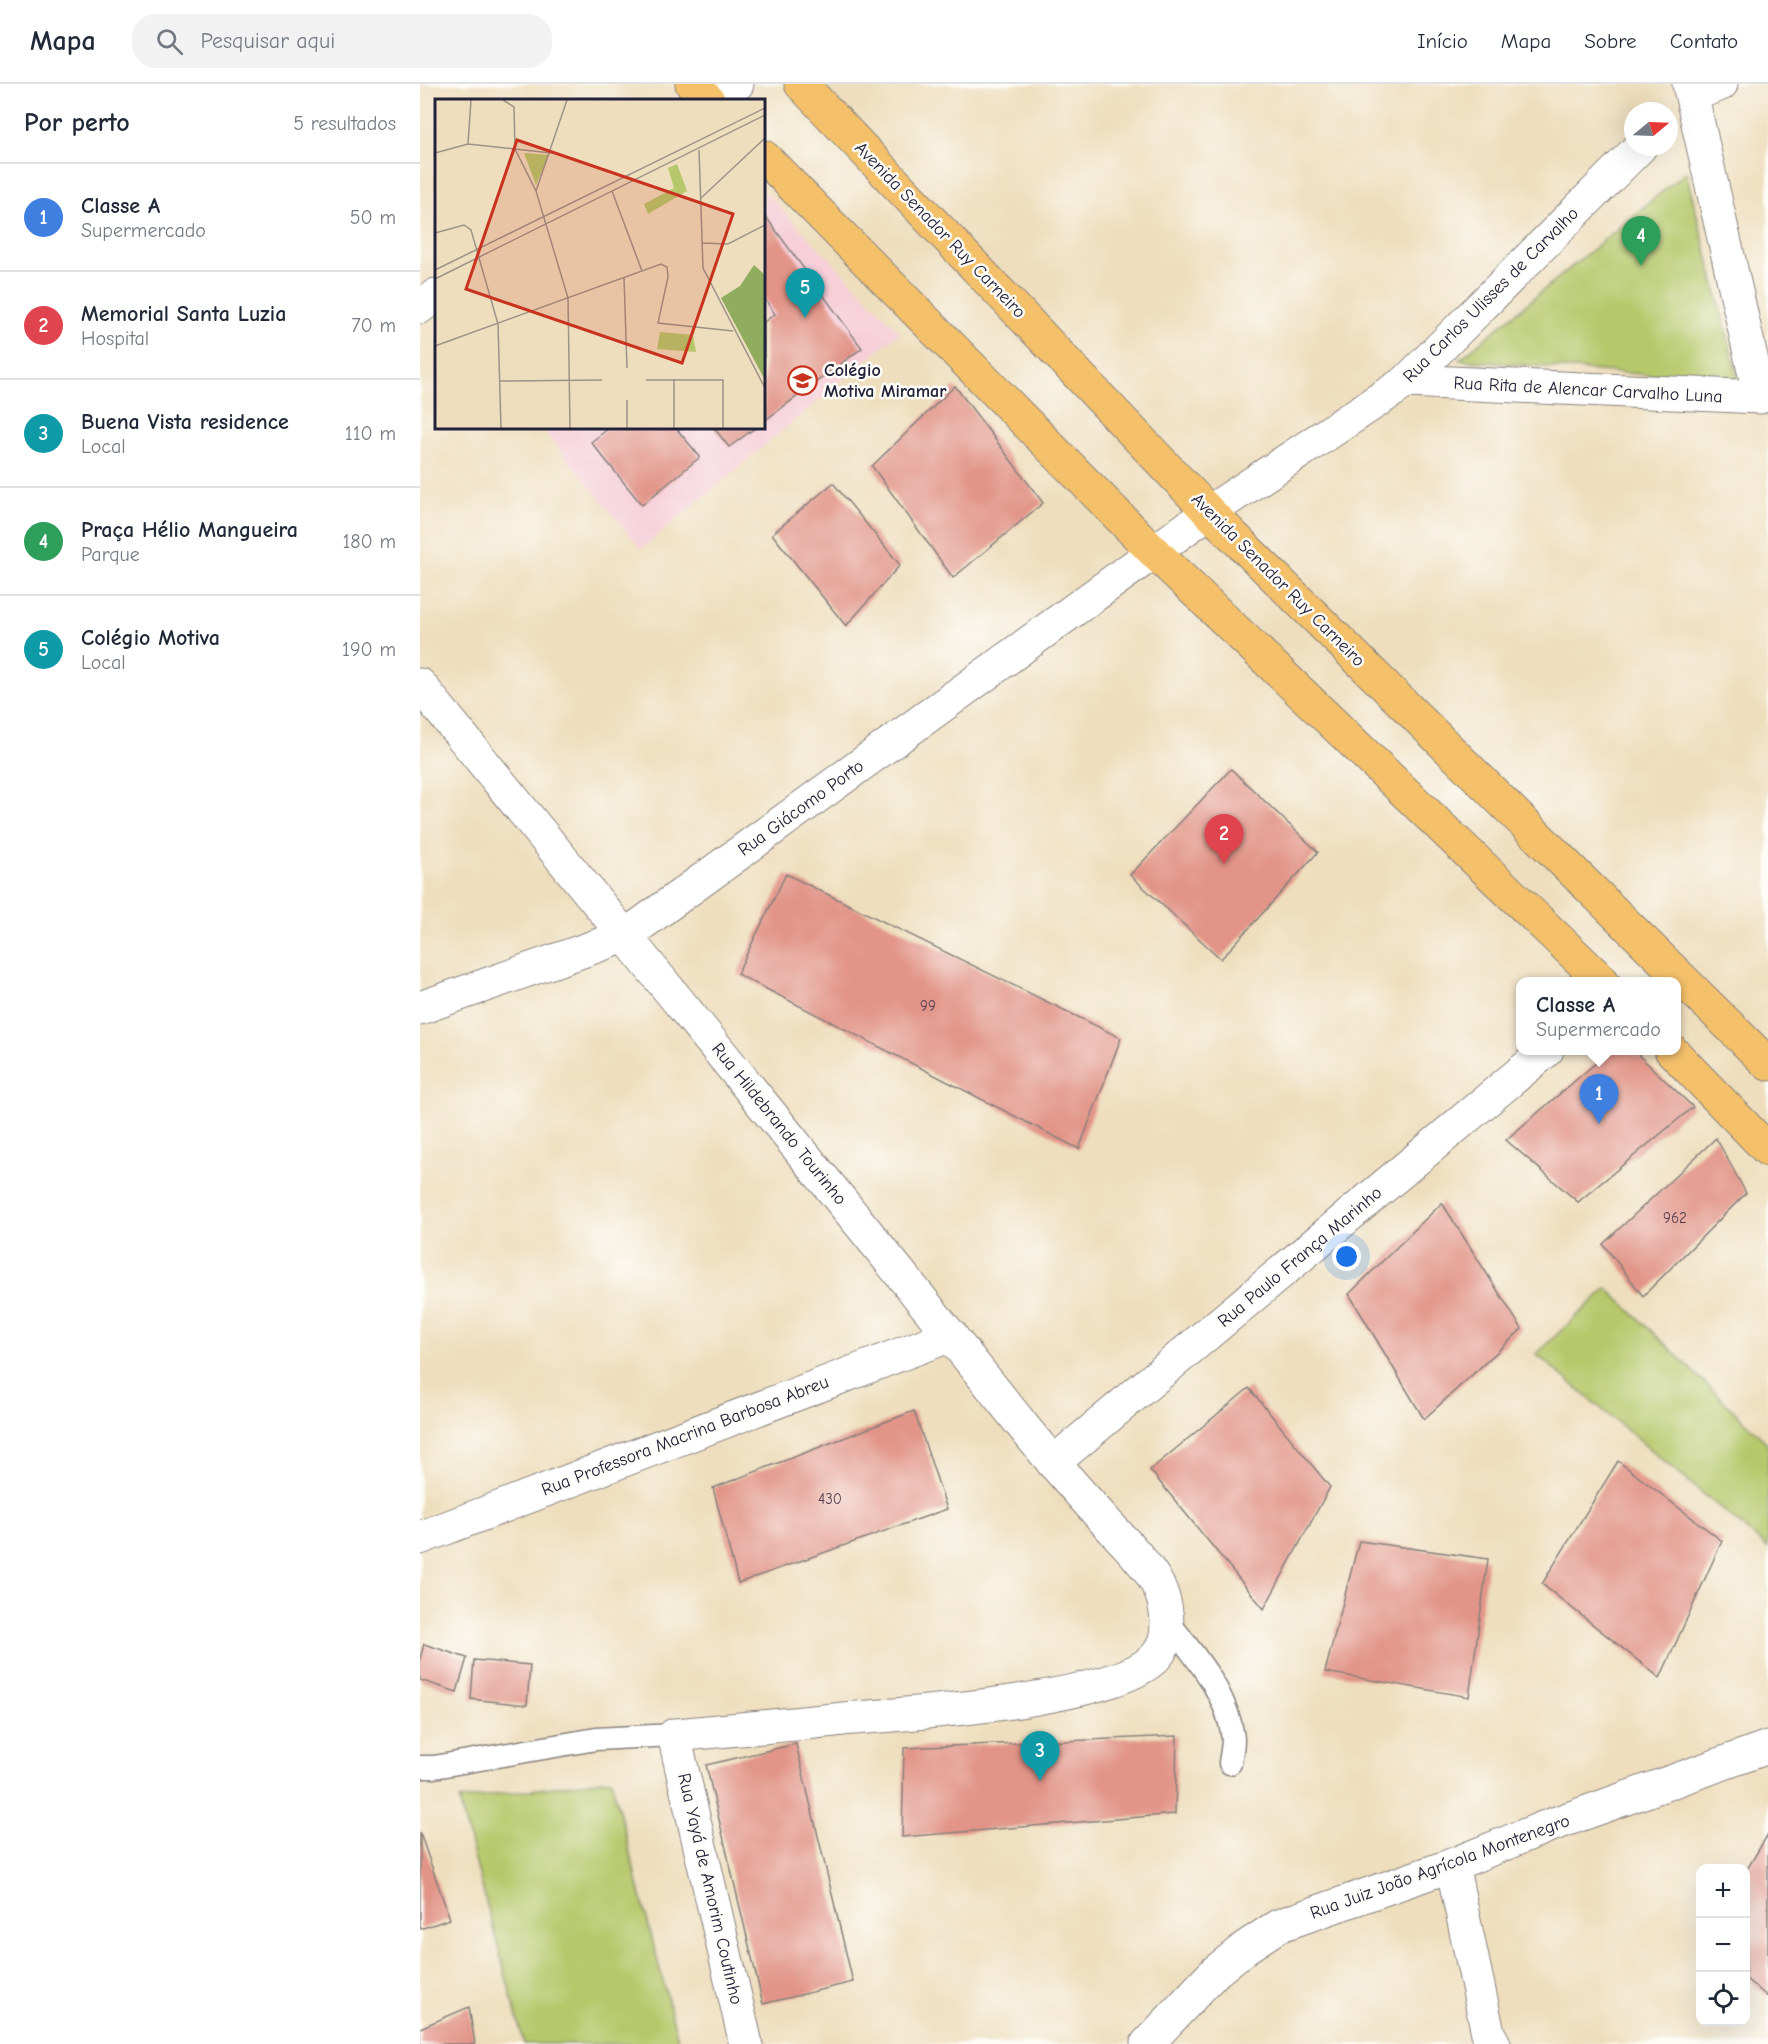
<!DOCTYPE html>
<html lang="pt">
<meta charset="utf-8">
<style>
body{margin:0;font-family:"Comic Neue",sans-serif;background:#f2f2f3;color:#1f2937}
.controls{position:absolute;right:18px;bottom:18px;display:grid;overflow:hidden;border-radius:12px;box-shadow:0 6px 24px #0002}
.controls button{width:54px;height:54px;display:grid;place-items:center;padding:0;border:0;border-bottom:2px solid #e0e1e3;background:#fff;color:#1f2937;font:30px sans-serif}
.compass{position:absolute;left:1204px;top:18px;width:54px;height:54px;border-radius:50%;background:#fff;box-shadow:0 6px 24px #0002;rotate:71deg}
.you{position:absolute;left:927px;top:1173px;width:21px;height:21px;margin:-15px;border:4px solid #fff;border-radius:50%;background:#1a73e8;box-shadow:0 0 0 9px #1a73e833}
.badge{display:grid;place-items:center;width:39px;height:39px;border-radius:50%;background:#c8321e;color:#fff;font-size:20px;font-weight:700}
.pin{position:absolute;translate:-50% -50px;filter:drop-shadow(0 2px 3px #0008)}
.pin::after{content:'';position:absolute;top:32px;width:21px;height:18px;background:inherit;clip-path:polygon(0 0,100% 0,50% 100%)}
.popup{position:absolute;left:1096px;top:893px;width:165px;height:78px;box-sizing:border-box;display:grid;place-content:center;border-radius:12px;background:#fff;filter:drop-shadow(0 2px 4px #0005);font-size:20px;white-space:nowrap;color:#747a83}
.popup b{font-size:22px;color:#1f2937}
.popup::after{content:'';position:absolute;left:50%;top:100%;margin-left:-12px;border:12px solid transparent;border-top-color:#fff}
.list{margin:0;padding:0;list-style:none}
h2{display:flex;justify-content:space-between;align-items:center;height:78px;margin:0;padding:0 24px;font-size:26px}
h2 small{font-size:20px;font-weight:400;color:#747a83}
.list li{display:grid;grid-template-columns:39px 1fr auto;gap:18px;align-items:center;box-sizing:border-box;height:108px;padding:0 24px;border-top:2px solid #e0e1e3}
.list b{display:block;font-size:22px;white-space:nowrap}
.list p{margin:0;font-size:20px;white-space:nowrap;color:#747a83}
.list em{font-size:20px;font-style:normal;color:#747a83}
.icon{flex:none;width:33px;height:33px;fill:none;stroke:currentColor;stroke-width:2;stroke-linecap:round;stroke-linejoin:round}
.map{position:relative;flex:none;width:1348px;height:1960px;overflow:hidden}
header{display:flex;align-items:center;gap:36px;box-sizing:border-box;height:84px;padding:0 30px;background:#fff;border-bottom:2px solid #e0e1e3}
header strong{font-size:28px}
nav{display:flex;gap:33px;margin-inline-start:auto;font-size:21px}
.search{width:420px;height:54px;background:#f2f2f3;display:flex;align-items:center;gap:15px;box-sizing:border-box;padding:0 21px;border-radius:24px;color:#747a83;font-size:22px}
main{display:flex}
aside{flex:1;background:#fff}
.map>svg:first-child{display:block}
.built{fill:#f6cfd9}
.green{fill:#b6c86b;stroke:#6c7553;stroke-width:1.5}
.building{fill:#e29488}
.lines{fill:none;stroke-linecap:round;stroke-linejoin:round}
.service-casing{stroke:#88807c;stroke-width:25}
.minor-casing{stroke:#88807c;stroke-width:35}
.tertiary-casing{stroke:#88807c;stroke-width:35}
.primary-casing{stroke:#88807c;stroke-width:35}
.service{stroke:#fff;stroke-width:22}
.minor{stroke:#fff;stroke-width:33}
.tertiary{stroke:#fff;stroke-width:33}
.primary{stroke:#f4c16b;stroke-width:33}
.labels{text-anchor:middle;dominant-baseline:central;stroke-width:5;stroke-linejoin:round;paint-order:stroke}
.number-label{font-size:15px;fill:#523e4e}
.street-label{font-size:18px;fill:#22223b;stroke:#fdfcf7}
.poi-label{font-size:18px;font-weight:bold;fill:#22223b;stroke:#fdfcf7;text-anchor:start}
.inset-road{fill:none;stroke:#9c9389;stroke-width:1.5}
.view{fill:#c8321e;fill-opacity:0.15;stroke:#c8321e;stroke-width:3}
.inset-edge{fill:none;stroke:#22223b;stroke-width:3}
</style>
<header>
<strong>Mapa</strong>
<div class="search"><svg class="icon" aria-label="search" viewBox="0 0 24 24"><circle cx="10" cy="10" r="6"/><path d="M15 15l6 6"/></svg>Pesquisar aqui</div>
<nav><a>Início</a><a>Mapa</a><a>Sobre</a><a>Contato</a></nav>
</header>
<main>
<aside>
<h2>Por perto<small>5 resultados</small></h2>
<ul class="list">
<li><span class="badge" style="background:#3f7fe0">1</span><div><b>Classe A</b><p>Supermercado</p></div><em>50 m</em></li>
<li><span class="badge" style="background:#e0444e">2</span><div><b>Memorial Santa Luzia</b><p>Hospital</p></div><em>70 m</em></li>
<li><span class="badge" style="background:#0f9aa8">3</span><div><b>Buena Vista residence</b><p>Local</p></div><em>110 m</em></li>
<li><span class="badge" style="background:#2e9e5b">4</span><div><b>Praça Hélio Mangueira</b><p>Parque</p></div><em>180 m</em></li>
<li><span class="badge" style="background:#0f9aa8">5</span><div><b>Colégio Motiva</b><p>Local</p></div><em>190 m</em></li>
</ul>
</aside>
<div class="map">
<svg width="1348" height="1960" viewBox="0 0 1348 1960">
<rect width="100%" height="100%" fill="#fdfcf7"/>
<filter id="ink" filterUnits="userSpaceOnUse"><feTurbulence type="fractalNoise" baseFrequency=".0167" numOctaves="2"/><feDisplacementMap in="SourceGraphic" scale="12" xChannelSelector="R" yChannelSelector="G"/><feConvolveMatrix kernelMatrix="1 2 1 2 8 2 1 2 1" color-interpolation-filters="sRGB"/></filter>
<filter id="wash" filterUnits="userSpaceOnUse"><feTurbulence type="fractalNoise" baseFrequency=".008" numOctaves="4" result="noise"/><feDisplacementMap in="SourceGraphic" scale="24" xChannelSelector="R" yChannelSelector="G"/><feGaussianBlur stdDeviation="1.35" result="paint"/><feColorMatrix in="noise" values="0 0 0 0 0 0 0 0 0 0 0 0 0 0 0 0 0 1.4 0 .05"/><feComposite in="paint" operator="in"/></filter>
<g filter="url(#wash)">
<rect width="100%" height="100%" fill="#eedebd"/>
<path class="built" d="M 344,107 L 480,248 L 221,465 L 122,344 L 344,344 Z"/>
<g class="green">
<path d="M 1266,88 L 1319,298 L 1039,276 Z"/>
<path d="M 1187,1204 L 1348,1360 L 1348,1464 L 1116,1270 Z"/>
<path d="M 191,1695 L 259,1960 L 104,1960 L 39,1716 Z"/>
</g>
<g id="blocks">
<g class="building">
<path d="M 346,133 L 442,264 L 344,337 L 344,238 L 355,230 L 344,214 L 344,135 Z"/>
<path d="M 535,302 L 623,419 L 533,494 L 452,382 Z"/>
<path d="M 189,344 L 256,344 L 280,373 L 222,421 L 171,358 Z"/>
<path d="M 294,344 L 335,344 L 309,363 Z"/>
<path d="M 413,399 L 480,481 L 426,542 L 352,450 Z"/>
<path d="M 811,685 L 898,768 L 801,875 L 710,791 Z"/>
<path d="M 366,790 L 701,954 L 659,1065 L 317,890 Z"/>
<path d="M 1191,966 L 1213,966 L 1273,1023 L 1158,1118 L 1086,1056 Z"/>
<path d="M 1296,1054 L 1326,1109 L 1223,1212 L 1183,1160 Z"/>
<path d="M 1022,1119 L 1102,1245 L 1004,1335 L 929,1210 Z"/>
<path d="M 829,1304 L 910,1403 L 844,1525 L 730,1386 Z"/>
<path d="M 494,1327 L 527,1425 L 318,1499 L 293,1404 Z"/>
<path d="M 1198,1377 L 1302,1457 L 1240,1594 L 1122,1500 Z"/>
<path d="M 939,1457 L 1068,1475 L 1049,1613 L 905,1588 Z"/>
<path d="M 4,1560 L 47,1574 L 37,1608 L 0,1596 L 0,1575 Z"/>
<path d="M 54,1576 L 110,1581 L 107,1621 L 51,1615 Z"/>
<path d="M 757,1652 L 755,1730 L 482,1753 L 484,1664 Z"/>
<path d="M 376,1660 L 433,1898 L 343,1920 L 286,1681 Z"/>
<path d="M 0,1749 L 30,1835 L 0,1845 Z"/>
<path d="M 1348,1750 L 1348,1913 L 1326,1895 L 1326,1787 Z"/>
<path d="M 49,1923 L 55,1960 L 0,1960 L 0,1944 Z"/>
</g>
</g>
</g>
<g filter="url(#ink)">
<use href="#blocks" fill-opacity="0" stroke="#88807c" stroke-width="1.5"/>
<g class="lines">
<defs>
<g id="service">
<path d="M 747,1536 C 774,1571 808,1609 813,1655 C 813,1663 811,1671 810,1679"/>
<path d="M 0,1683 L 14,1683 L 176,1655 L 254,1651"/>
</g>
<g id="minor">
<path d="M 1272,11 L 1301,0"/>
<path d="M 205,852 C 339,1016 474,1180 606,1346 C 631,1377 658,1407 685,1437 C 702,1456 722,1474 735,1496 C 747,1516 753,1550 738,1570 C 703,1617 484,1630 423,1635 C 367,1641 310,1646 254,1651 L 326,1960"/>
<path d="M 633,1379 L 1127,966"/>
<path d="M 0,1454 L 531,1251"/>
<path d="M 1032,1781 L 1068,1949 L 1074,1960"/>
<path d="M 727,1960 L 795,1888 L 826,1863 L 858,1842 L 1032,1781 L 1123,1744 L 1348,1663"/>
</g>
<g id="tertiary">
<path d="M 296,16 L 317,0"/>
<path d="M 0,223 L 16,211"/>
<path d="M 987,297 L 1340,313 L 1269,0"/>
<path d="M 0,601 L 205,852"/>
<path d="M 0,924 L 205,852 L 789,428 L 987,297 L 1220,63"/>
</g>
<g id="primary">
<path d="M 272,0 L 288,16"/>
<path d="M 381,0 L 789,428 L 1348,980"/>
<path d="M 344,73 L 733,467 L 1183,898"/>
<path d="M 1251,966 L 1348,1066"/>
</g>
</defs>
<use href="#service" class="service-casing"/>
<use href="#minor" class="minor-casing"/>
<use href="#tertiary" class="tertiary-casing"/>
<use href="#primary" class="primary-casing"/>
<use href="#service" class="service"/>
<use href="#minor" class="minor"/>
<use href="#tertiary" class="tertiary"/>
<use href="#primary" class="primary"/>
</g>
</g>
<defs>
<symbol id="school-ring" viewBox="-11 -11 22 22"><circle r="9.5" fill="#fdfcf7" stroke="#c8321e" stroke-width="1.5"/><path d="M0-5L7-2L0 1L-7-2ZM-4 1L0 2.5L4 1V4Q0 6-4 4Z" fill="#c8321e"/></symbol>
</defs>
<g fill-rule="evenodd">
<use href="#school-ring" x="366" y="280" width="33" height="33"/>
</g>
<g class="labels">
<g class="number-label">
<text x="508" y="922">99</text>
<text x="1255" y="1134">962</text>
<text x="410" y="1415">430</text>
</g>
<g class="street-label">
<text transform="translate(520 146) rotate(46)">Avenida Senador Ruy Carneiro</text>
<text transform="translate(1071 211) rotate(-45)">Rua Carlos Ulisses de Carvalho</text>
<text transform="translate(1168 306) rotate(3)">Rua Rita de Alencar Carvalho Luna</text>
<text transform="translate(858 496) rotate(45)">Avenida Senador Ruy Carneiro</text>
<text transform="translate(381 724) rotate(-36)">Rua Giácomo Porto</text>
<text transform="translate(359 1040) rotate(51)">Rua Hildebrando Tourinho</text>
<text transform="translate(880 1173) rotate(-40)">Rua Paulo França Marinho</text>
<text transform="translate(265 1352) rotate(-21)">Rua Professora Macrina Barbosa Abreu</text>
<text transform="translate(1020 1783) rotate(-20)">Rua Juiz João Agrícola Montenegro</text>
<text transform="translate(290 1805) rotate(77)">Rua Yayá de Amorim Coutinho</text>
</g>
<g class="poi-label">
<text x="404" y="286">Colégio<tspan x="404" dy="21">Motiva Miramar</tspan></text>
</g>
</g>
<g transform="translate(15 15)">
<rect width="330" height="330" fill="#eedebd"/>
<path d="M 89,54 L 114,56 L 101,86 ZM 242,65 L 252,92 L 213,115 L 209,105 L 239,89 L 233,69 ZM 225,233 L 258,236 L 261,253 L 222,250 Z" fill="#b6c86b"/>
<path d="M 319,166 L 330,176 L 330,281 L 286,199 L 305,187 Z" fill="#90ac5f"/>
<path class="inset-road" d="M 68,1 L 79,8 L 80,50 L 101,92 L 133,199 L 135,329M 33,45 L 36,1M 264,51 L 268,169 L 330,289M 0,54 L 33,45 L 116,54M 101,92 L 132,1M 177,92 L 207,172M 265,100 L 330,39M 0,134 L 29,126 L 36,131 L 63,225 L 66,329M 267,144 L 293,145 L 330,126M 0,171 L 330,9M 189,179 L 192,269M 0,180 L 330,16M 0,247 L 226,165 L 232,168 L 233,178 L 223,224 L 298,232M 239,280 L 239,329M 211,281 L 288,281 L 288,329M 65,282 L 167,281M 192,329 L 192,301"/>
<path class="view" d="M 82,41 L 298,115 L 247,264 L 31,190 Z"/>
<rect width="330" height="330" class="inset-edge"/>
</g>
</svg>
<div class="controls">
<button>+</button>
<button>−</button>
<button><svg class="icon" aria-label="locate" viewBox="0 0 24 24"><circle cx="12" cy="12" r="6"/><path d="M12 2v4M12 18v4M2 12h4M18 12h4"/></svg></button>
</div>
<svg class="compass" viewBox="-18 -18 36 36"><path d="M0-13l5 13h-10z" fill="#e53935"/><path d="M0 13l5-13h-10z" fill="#747a83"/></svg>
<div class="you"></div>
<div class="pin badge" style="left:1179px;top:1040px;background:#3f7fe0">1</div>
<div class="popup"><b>Classe A</b>Supermercado</div>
<div class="pin badge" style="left:804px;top:780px;background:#e0444e">2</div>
<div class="pin badge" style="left:620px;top:1697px;background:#0f9aa8">3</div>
<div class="pin badge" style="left:1221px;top:182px;background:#2e9e5b">4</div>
<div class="pin badge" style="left:385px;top:234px;background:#0f9aa8">5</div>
</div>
</main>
